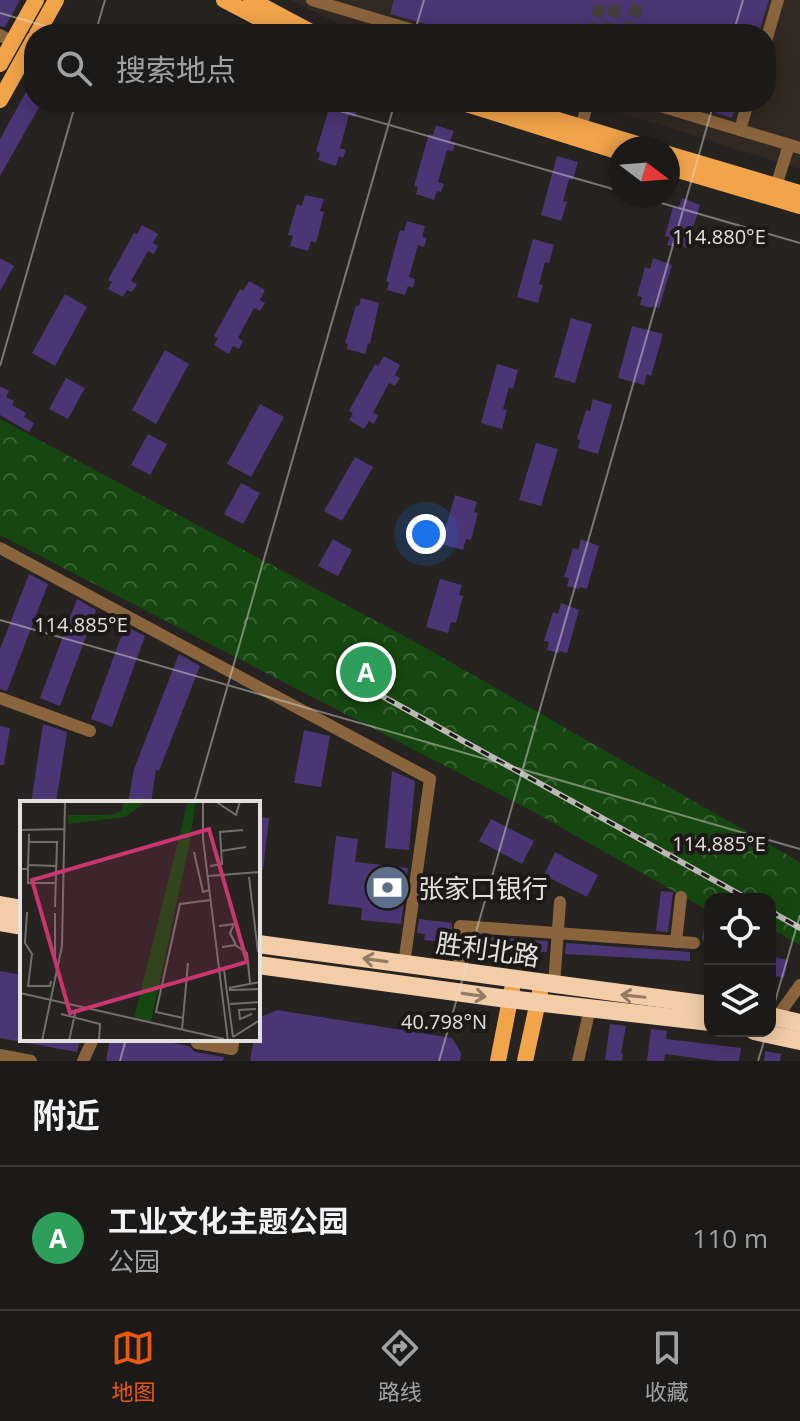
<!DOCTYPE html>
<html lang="zh">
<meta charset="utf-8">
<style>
body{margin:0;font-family:"Open Sans","Noto Sans SC",sans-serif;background:#292725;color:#f1f3f6}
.controls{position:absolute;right:24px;bottom:24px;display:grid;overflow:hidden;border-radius:16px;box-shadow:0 4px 20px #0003}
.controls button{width:72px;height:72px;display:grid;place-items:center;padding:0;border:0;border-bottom:2px solid #3a3837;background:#1c1a18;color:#f1f3f6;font:40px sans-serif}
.compass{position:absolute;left:608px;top:136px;width:72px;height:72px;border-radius:50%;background:#1c1a18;box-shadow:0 4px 20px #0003;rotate:106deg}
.you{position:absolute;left:426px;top:534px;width:28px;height:28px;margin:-20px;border:6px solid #fff;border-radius:50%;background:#1a73e8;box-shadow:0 0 0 12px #1a73e833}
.badge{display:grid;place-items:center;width:52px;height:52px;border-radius:50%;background:#ea580c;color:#fff;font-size:26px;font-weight:700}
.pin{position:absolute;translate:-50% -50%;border:4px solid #fff;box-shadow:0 2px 8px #0006}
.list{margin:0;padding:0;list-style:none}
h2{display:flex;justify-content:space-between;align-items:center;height:104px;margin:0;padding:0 32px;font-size:34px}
h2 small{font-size:26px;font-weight:400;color:#a0a1a2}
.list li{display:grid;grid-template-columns:52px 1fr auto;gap:24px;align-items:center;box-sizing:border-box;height:144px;padding:0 32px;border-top:2px solid #3a3837}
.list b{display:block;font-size:30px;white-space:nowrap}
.list p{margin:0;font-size:26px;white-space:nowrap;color:#a0a1a2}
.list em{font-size:26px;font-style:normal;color:#a0a1a2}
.icon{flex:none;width:44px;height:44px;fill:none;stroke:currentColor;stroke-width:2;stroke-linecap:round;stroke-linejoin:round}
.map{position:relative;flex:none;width:800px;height:1061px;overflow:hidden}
.search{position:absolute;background:#1c1a18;box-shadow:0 4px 20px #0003;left:24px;right:24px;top:24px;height:88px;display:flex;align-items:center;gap:20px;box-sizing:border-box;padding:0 28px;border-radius:32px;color:#a0a1a2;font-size:30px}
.sheet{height:248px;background:#1c1a18}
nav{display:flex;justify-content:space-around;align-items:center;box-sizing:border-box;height:112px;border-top:2px solid #3a3837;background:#1c1a18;font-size:22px;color:#a0a1a2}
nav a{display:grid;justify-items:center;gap:4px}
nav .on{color:#ea580c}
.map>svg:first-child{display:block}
.built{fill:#312922}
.park{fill:url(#park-crowns)}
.building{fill:#4c3574}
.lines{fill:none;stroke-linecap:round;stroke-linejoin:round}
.minor-tunnel{stroke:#423f3c;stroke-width:12;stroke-dasharray:12 6;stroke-linecap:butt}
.minor{stroke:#8a643d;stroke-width:12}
.major{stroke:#f2a44a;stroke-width:16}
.highway{stroke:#f3cda8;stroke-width:18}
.rail-casing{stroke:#bcb9b7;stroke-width:6}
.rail{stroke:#1d1916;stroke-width:3;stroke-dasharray:9;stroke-linecap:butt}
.oneway{stroke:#937c66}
.ticks{fill:none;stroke:#e3e0de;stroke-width:2;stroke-opacity:0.45}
.labels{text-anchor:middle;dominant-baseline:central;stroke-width:8;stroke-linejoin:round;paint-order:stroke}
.poi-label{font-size:26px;fill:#e3e0de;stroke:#1d1916;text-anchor:start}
.street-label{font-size:26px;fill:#e3e0de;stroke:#1d1916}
.inset-road{fill:none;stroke:#726f6c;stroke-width:2}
.view{fill:#c7366f;fill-opacity:0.15;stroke:#c7366f;stroke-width:4}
.inset-edge{fill:none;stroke:#e3e0de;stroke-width:4}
.ticks-label{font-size:20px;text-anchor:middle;fill:#e3e0de;stroke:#1d1916;stroke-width:8;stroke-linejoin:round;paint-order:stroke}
</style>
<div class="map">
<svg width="800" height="1061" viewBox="0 0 800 1061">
<defs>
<pattern id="park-crowns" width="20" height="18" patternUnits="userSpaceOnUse" patternTransform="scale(2)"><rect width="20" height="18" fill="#174710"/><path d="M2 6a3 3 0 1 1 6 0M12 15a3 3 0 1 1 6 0" fill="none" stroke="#396132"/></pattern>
</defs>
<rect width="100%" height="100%" fill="#262320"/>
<path class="built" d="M 290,0 L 800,0 L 800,169 L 587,102 L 766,102 L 766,34 L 360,34 Z"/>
<path class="park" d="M 0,419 L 415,642 L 793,858 L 800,863 L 800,945 L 770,928 L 770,899 L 710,899 L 709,911 L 534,812 L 0,535 Z"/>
<g class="building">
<path d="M 0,0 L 20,0 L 5,27 L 0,26 Z"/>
<path d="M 394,0 L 769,0 L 758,34 L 446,34 L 434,30 L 429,25 L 390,14 Z"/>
<path d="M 26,92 L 34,97 L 34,102 L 42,102 L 0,176 L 0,139 Z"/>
<path d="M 331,102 L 354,102 L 353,107 L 357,109 L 355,117 L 349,115 L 340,148 L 346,150 L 343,158 L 339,156 L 336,166 L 318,160 L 320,153 L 316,151 Z"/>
<path d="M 685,102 L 737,102 L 732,118 Z"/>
<path d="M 436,125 L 454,131 L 450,141 L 455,143 L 453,151 L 447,150 L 438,182 L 444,184 L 441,192 L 437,191 L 434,200 L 416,194 L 418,187 L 414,186 L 429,134 L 433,135 Z"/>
<path d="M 557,156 L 578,162 L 573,180 L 569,179 L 563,201 L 567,202 L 561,221 L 541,215 Z"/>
<path d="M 305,195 L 324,199 L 320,211 L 324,212 L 316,243 L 311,241 L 308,251 L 290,246 L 293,236 L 288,235 L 297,204 L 302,206 Z"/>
<path d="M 682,198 L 700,205 L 687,248 L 680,246 L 679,248 L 667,245 L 670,237 L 665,236 L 673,207 L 678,209 Z"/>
<path d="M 407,221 L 425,226 L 422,237 L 427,238 L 424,247 L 418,245 L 409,277 L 415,279 L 413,288 L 408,286 L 405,295 L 387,290 L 389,282 L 386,281 L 400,230 L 404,231 Z"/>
<path d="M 142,225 L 158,234 L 153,243 L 158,246 L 154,254 L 148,251 L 131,281 L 137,284 L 132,292 L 127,290 L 123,297 L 108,289 L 112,282 L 108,280 L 134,233 L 137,234 Z"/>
<path d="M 533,239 L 554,245 L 549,263 L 545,262 L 539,284 L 543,285 L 538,303 L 517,297 Z"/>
<path d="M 0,258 L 14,266 L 0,291 Z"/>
<path d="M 653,258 L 672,265 L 659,308 L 652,306 L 652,308 L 640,305 L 642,297 L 637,296 L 645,267 L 650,269 Z"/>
<path d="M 249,281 L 265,290 L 260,300 L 265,303 L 260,311 L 254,308 L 238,338 L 243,341 L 239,349 L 233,346 L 229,354 L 214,345 L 218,338 L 214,336 L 240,289 L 243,291 Z"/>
<path d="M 65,294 L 87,307 L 55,366 L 32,353 Z"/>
<path d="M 361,298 L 379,303 L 370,344 L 368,343 L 365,354 L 347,349 L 348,344 L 345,343 L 356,305 L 359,306 Z"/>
<path d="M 571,318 L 592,324 L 575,383 L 554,377 Z"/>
<path d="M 632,326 L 663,334 L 651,376 L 647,374 L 644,385 L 618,378 Z"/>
<path d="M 165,350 L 189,364 L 156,424 L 132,410 Z"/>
<path d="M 384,356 L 400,365 L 395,375 L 400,378 L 395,386 L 389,383 L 373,413 L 378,415 L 374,424 L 369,421 L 364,429 L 349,420 L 353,413 L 349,411 L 375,364 L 378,366 Z"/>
<path d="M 497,364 L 518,370 L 513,389 L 509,387 L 503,409 L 507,410 L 502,429 L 481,423 Z"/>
<path d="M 66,378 L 85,388 L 68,419 L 49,409 Z"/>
<path d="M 0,386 L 9,391 L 6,397 L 14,401 L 12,405 L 26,413 L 24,417 L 34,423 L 29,432 L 0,415 Z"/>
<path d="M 593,399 L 612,405 L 598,454 L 578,448 L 580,440 L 577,439 L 586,410 L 590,411 Z"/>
<path d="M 260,404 L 284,417 L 251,477 L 227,464 Z"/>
<path d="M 148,434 L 167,444 L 150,475 L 131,465 Z"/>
<path d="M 536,443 L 558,449 L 541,506 L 519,500 Z"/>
<path d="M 355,457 L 373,467 L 342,521 L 324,511 Z"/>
<path d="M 241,483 L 260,493 L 243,524 L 224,514 Z"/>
<path d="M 455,495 L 477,502 L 474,512 L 478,513 L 471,540 L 466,539 L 463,550 L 441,544 Z"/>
<path d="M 333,539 L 352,550 L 338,576 L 318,566 Z"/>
<path d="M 581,539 L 599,546 L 587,589 L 580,587 L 579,589 L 567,586 L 569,578 L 564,577 L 573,548 L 578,550 Z"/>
<path d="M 29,574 L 48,584 L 7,691 L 0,689 L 0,649 Z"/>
<path d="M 440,579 L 462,585 L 459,595 L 463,596 L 456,623 L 451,622 L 448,633 L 426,627 Z"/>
<path d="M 77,599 L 96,610 L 60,706 L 40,698 Z"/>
<path d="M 561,603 L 579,610 L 567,653 L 560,651 L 559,653 L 547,650 L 549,642 L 544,641 L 553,612 L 558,614 Z"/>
<path d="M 125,626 L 145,636 L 112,727 L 91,719 Z"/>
<path d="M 179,654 L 200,666 L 159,771 L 156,770 L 151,803 L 128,803 L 134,769 Z"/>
<path d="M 43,724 L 67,732 L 56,803 L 31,803 Z"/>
<path d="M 0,726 L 10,728 L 4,765 L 0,765 Z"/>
<path d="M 304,730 L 330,736 L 321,787 L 294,783 Z"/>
<path d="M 392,771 L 415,781 L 409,850 L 385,848 Z"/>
<path d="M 258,817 L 269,818 L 263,870 L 258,870 Z"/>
<path d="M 491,819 L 534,841 L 522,864 L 479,841 Z"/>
<path d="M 336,836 L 358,839 L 355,862 L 408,868 L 401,924 L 361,920 L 362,908 L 328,904 Z"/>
<path d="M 555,852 L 598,875 L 587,897 L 544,875 Z"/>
<path d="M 661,891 L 673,892 L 668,932 L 656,931 Z"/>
<path d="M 707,914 L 710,915 L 710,943 L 703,941 L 702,938 Z"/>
<path d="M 419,919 L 452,923 L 451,943 L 424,940 L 425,934 L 417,933 Z"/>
<path d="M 469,936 L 548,941 L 547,952 L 469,948 Z"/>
<path d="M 566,943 L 690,952 L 690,961 L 565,954 Z"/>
<path d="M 770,956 L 788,960 L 784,978 L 770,975 Z"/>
<path d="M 0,971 L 22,975 L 22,1042 L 0,1038 Z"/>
<path d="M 277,1010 L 452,1038 L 461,1053 L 460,1061 L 250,1061 L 254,1039 L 258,1039 L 258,1018 Z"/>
<path d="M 610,1024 L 626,1026 L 621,1053 L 623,1054 L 622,1061 L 605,1060 Z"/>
<path d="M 651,1029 L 667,1031 L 666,1039 L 741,1048 L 739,1061 L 717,1061 L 665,1054 L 664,1061 L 647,1061 Z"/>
<path d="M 27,1039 L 80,1039 L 77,1052 L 27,1043 Z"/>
<path d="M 110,1039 L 152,1039 L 189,1046 L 195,1052 L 224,1057 L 223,1061 L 106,1061 Z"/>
<path d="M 765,1051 L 781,1054 L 780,1061 L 764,1061 Z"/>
</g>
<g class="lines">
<g class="minor-tunnel">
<path d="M 592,34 L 602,0"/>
<path d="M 608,34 L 618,0"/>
<path d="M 629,34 L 639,0"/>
</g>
<g class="minor">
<path d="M 312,0 L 426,34"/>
<path d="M 0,35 L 12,42"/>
<path d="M 766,41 L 778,0"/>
<path d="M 647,102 L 800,148"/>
<path d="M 581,127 L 588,102"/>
<path d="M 740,130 L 748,102"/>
<path d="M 776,186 L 789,145"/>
<path d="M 0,548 L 430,779 L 404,964"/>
<path d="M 0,698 L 90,731"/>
<path d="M 676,942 L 681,897"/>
<path d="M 459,971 L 460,926 L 694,943"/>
<path d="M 554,985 L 560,902"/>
<path d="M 777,1017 L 800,985"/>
<path d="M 198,1039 L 197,1043 L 232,1049 L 234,1039"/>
<path d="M 0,1055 L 31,1061"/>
<path d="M 83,1061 L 93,1039"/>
<path d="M 578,1061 L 590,1008"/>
</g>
<g class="major">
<path d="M 224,0 L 289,34"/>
<path d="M 251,0 L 315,34"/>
<path d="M 37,34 L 56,0"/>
<path d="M 0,64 L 36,0"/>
<path d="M 0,100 L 34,39"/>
<path d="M 460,102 L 620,152"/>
<path d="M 499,102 L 650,148"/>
<path d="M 668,154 L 800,193"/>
<path d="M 668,167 L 800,206"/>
<path d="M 498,1061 L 512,989"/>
<path d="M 525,1061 L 540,992"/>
</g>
<g class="highway">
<path d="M 0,905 L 22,909"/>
<path d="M 0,922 L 22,926"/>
<path d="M 258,944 L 710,1005"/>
<path d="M 258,965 L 500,998 L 710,1022"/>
<path d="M 770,1016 L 800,1023"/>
<path d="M 754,1031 L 800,1041"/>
</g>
<defs>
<g id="rail">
<path d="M 355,681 L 748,899"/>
<path d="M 770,911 L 800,928"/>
</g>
</defs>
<use href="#rail" class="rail-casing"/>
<use href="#rail" class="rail"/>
</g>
<defs><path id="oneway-shaft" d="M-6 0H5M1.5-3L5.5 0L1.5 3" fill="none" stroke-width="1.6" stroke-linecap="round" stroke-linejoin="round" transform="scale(2)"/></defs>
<g class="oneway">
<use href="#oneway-shaft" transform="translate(375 960) rotate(-172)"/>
<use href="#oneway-shaft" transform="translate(474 995) rotate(8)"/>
<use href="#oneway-shaft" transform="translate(633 996) rotate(-174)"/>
</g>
<path class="ticks" d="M 0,13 L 72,34M 95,34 L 105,0M 414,34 L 424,0M 733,34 L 743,0M 309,102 L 620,191M 637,196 L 800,243M 0,366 L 76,102M 0,620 L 800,849M 194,803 L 395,102M 770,1019 L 800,915M 120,1061 L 126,1039M 439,1061 L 714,102M 758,1061 L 767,1031"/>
<defs>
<symbol id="bank-disc" viewBox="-11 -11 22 22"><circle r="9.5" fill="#5c6f8a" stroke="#1d1916"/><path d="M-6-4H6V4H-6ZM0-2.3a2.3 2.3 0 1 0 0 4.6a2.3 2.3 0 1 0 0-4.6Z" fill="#fff"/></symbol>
</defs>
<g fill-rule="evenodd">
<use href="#bank-disc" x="362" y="862" width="51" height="51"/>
</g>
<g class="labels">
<g class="poi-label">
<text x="418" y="888">张家口银行</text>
</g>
<g class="street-label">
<text transform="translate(488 949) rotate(8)">胜利北路</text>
</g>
</g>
<g transform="translate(20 801)">
<rect width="240" height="240" fill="#262320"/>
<path d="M 103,0 L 126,1 L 105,16 L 48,23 L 48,14 L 89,14 L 102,10 ZM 168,0 L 176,0 L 168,50 L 131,221 L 114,217 Z" fill="#174710"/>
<path class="inset-road" d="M 183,0 L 183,38 L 208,240M 195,0 L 216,14 L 220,0M 0,29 L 45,28M 9,41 L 37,41 L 35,106M 201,50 L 226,46M 174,51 L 183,91 L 189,89M 8,64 L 36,65M 190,65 L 202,63 L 200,31 L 223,29M 0,68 L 8,68 L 9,33M 8,68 L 8,82 L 36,82M 188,75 L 240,71M 229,76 L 238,151M 7,111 L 5,142 L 12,153 L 8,185 L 30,185 L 31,180M 35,112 L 35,162M 199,125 L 214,123 L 210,132 L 216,144 L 202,146M 215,144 L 227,152 L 230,182M 204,169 L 213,236M 209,187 L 240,181M 209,189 L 240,188M 0,192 L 204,238M 210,203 L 240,201M 41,213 L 80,223 L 79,240M 232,213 L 220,218 L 219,209 L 236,208M 163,217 L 136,211 L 160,103 L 191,99M 162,229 L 168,162M 213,236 L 240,219M 22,240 L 42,145 L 45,0M 49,240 L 56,208"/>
<path class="view" d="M 189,28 L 227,161 L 50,212 L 12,79 Z"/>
<rect width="240" height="240" class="inset-edge"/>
</g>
<g class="ticks-label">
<text x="719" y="244">114.880°E</text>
<text x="81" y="632">114.885°E</text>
<text x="719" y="851">114.885°E</text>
<text x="444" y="1029">40.798°N</text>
</g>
</svg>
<div class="controls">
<button><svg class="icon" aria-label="locate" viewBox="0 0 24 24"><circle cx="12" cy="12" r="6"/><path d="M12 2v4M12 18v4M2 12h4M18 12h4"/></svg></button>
<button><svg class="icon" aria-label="layers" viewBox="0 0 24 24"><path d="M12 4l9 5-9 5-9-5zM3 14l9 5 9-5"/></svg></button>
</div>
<svg class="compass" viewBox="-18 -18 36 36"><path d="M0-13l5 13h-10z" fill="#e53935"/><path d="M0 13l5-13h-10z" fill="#a0a1a2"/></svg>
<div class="you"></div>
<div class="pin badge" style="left:366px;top:672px;background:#2e9e5b">A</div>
<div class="search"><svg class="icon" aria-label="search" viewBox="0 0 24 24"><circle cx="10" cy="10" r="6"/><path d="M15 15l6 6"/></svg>搜索地点</div>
</div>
<section class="sheet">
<h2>附近<small></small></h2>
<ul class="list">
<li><span class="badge" style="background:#2e9e5b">A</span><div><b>工业文化主题公园</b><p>公园</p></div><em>110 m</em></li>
</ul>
</section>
<nav>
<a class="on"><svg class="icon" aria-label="map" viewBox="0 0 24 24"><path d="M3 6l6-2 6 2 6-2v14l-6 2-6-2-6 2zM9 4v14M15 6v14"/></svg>地图</a>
<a><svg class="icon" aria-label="directions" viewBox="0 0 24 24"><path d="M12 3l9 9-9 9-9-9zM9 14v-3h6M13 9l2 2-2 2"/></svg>路线</a>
<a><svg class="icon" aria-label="saved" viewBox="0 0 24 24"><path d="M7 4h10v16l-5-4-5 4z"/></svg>收藏</a>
</nav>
